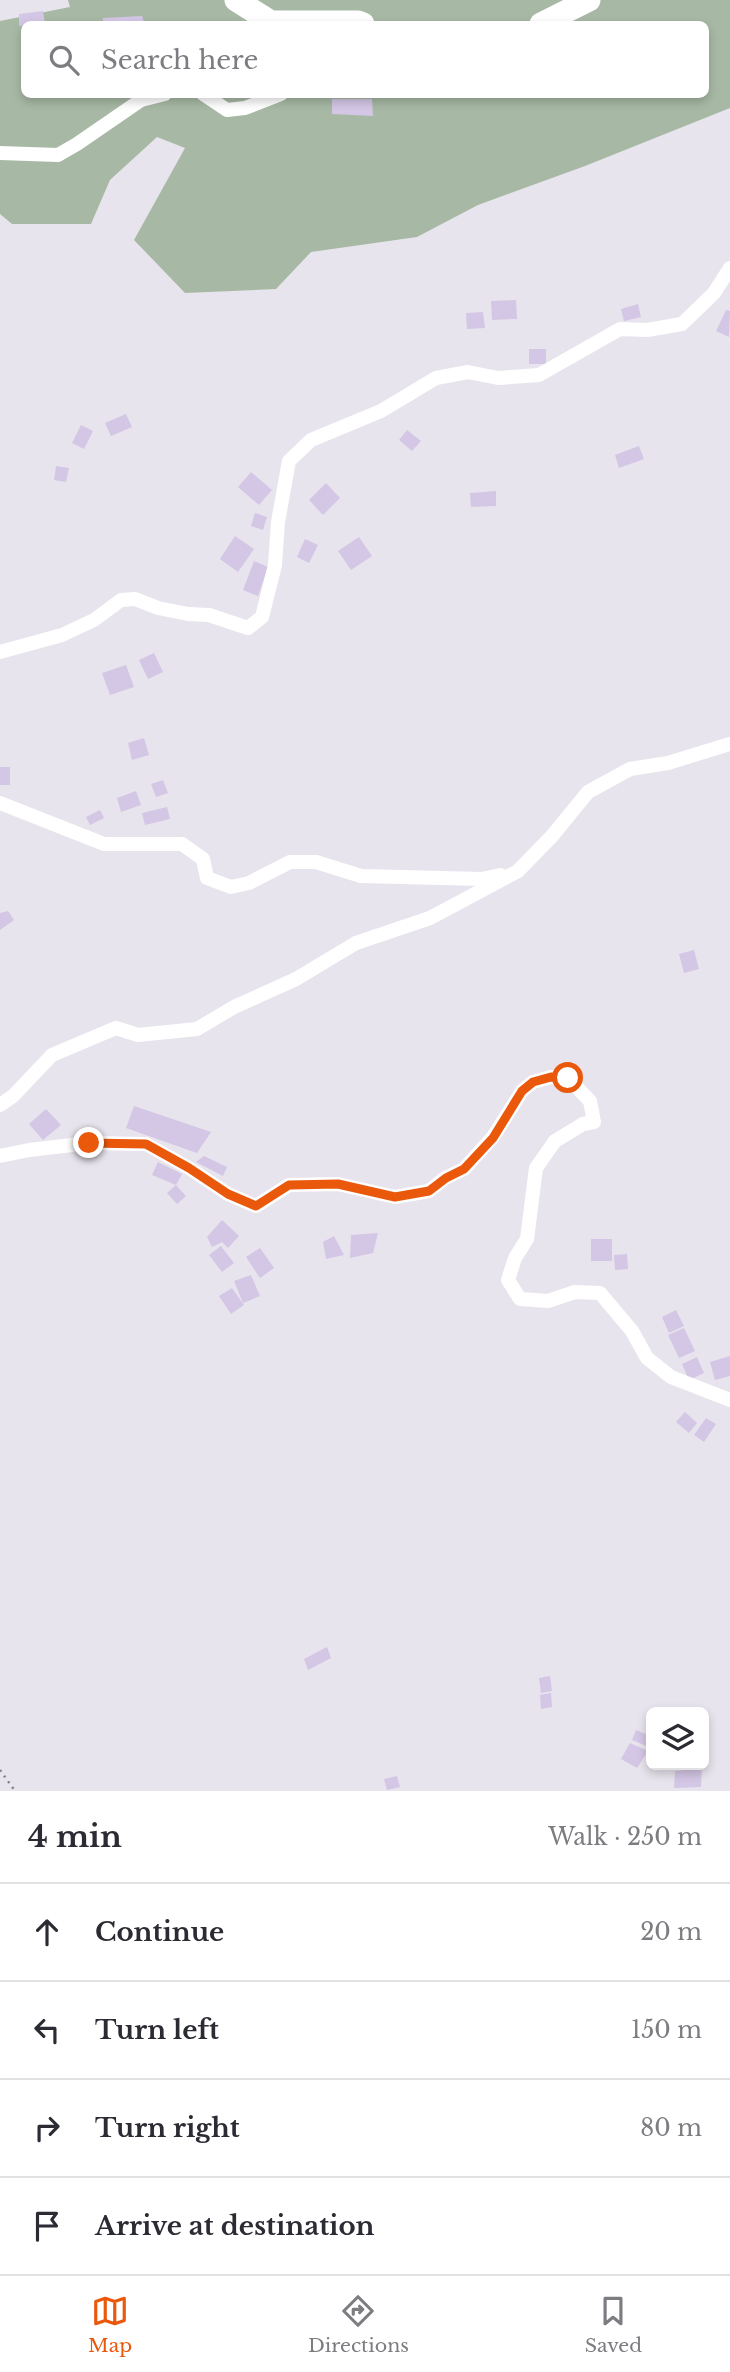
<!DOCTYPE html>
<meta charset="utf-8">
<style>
body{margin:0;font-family:"Libre Baskerville",serif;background:#f2f2f3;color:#2b2b33}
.controls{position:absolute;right:21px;bottom:21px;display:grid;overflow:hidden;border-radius:10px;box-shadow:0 4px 10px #0003}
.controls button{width:63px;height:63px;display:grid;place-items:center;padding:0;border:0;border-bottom:2px solid #e1e1e2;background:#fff;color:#2b2b33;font:35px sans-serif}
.stop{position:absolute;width:21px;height:21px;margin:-16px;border:5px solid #ea580c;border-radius:50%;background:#fff}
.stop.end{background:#ea580c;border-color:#fff;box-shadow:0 2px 7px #0008}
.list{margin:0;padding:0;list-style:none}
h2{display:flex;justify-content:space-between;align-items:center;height:91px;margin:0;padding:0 28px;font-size:30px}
h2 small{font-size:23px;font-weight:400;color:#7c7c81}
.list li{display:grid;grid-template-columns:46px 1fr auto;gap:21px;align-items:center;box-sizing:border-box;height:98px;padding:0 28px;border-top:2px solid #e1e1e2}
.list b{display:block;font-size:26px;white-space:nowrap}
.list em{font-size:23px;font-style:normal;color:#7c7c81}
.icon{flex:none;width:38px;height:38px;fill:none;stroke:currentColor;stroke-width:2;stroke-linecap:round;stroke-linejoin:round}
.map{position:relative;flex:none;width:730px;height:1791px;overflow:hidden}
.search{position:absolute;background:#fff;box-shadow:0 4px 10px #0003;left:21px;right:21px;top:21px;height:77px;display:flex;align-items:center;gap:18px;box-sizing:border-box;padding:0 24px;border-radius:10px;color:#7c7c81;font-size:26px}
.sheet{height:483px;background:#fff}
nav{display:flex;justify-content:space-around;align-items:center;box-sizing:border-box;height:98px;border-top:2px solid #e1e1e2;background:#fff;font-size:19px;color:#7c7c81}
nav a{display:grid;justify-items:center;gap:4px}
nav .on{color:#ea580c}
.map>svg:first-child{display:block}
.green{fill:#a7b9a4;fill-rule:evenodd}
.building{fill:#d4c6e5}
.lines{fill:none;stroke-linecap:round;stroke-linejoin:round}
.path{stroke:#828086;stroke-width:2.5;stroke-dasharray:2 5;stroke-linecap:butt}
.street{stroke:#fff;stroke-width:14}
.primary{stroke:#fff;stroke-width:23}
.route{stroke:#ea580c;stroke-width:9}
</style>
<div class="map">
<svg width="730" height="1791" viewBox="0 0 730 1791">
<rect width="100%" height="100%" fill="#e8e4ed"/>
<path class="green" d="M 68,0 L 730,0 L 730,108 L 585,166 L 478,205 L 417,237 L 311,252 L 276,289 L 185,293 L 134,240 L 185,148 L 157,137 L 110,180 L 91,224 L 12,224 L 0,214 L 0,21 L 70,7 ZM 24,24 L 706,24 L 706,94 L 24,94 Z"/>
<g class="building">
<path d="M 43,11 L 45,24 L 19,26 L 19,14 Z"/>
<path d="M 142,16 L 144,22 L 103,24 L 103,18 Z"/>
<path d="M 332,99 L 372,99 L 373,116 L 332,114 Z"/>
<path d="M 516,300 L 517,319 L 492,320 L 491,301 Z"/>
<path d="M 638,304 L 641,317 L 624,321 L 621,309 Z"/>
<path d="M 726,310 L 730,311 L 729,337 L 716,331 Z"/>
<path d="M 483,312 L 485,328 L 467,329 L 466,313 Z"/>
<rect x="529" y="349" width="17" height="15"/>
<path d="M 126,414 L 132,427 L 111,436 L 105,423 Z"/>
<path d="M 81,425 L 93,431 L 84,449 L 72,443 Z"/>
<path d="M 407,430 L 421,441 L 412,451 L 399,440 Z"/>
<path d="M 639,446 L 644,459 L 619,468 L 615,455 Z"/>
<path d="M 56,466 L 69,468 L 66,482 L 54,480 Z"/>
<path d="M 251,472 L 272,490 L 259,505 L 238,487 Z"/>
<path d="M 326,483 L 340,498 L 323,515 L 309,500 Z"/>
<path d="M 496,491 L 496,506 L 471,507 L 470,493 Z"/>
<path d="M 255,513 L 267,517 L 263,530 L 251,526 Z"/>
<path d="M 235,536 L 254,549 L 238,572 L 220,559 Z"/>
<path d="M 359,537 L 372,556 L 351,570 L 338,551 Z"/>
<path d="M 305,539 L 318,545 L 309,563 L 297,557 Z"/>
<path d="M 254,561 L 268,567 L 258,596 L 243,590 Z"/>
<path d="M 154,653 L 163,672 L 148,679 L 139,660 Z"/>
<path d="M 126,665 L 134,687 L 110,695 L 102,673 Z"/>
<path d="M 144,738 L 149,755 L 132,760 L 128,743 Z"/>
<rect x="0" y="767" width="10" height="18"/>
<path d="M 163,780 L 168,793 L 156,797 L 151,784 Z"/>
<path d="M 136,791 L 141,805 L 121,812 L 117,798 Z"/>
<path d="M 167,807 L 170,819 L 145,825 L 142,813 Z"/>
<path d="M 100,810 L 104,818 L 90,825 L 86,817 Z"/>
<path d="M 8,911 L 14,920 L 0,930 L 0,913 Z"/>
<path d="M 694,950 L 699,969 L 684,973 L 679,954 Z"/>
<path d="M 134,1106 L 211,1132 L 197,1153 L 126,1128 Z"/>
<path d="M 46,1109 L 61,1125 L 43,1140 L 29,1124 Z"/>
<path d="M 204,1156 L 227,1167 L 223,1176 L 196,1162 Z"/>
<path d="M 158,1162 L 182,1174 L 176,1185 L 152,1175 Z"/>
<path d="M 176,1185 L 186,1196 L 177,1204 L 167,1193 Z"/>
<path d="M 222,1220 L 239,1236 L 228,1248 L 222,1242 L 212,1247 L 207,1237 Z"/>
<path d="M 378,1233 L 373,1253 L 350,1258 L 351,1235 Z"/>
<path d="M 334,1236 L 344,1255 L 326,1259 L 323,1242 Z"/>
<rect x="591" y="1239" width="21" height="22"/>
<path d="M 221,1246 L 234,1263 L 222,1272 L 209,1255 Z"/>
<path d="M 260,1248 L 274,1268 L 260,1278 L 246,1257 Z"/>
<path d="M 627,1254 L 628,1269 L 615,1270 L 614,1255 Z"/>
<path d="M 251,1275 L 260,1296 L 243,1303 L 234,1281 Z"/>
<path d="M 232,1288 L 244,1305 L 231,1314 L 219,1296 Z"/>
<path d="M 676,1310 L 684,1326 L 669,1333 L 662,1317 Z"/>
<path d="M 684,1328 L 695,1351 L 679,1358 L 668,1335 Z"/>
<path d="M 730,1356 L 730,1376 L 715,1380 L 710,1362 Z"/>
<path d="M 697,1357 L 704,1373 L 689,1380 L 682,1364 Z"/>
<path d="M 685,1412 L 697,1423 L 689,1433 L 676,1422 Z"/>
<path d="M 706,1418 L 716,1424 L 704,1442 L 694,1435 Z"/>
<path d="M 327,1647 L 331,1658 L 308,1670 L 304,1659 Z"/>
<path d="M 550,1676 L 552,1691 L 541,1693 L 539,1678 Z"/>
<path d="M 551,1693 L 552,1707 L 541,1709 L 540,1695 Z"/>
<path d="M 636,1730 L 651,1736 L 649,1747 L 632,1740 Z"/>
<path d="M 630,1743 L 648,1751 L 637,1768 L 621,1759 Z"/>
<path d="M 695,1765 L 702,1765 L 701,1787 L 674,1788 L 675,1771 L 694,1769 Z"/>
<path d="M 397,1776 L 400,1787 L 387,1790 L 384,1779 Z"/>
</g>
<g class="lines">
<path class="path" d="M 0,1770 L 15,1791"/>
<g class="street">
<path d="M 203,94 L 227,110 L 245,108 L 281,94"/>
<path d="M 0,153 L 58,155 L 77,144 L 141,100 L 165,94"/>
<path d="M 0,652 L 62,635 L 94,620 L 121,600 L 135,599 L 158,608 L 188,614 L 209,615 L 248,628 L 262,617 L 275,565 L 278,522 L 289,461 L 311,440 L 381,411 L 436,378 L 468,372 L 498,378 L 539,375 L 620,329 L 647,330 L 682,324 L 714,293 L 730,268"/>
<path d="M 0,803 L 104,844 L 182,844 L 203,859 L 207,878 L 231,887 L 249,883 L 290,862 L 316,862 L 361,876 L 482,879 L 500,875"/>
<path d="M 0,1105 L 13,1096 L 52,1055 L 116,1028 L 138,1035 L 197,1029 L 234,1007 L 296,979 L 356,943 L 430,918 L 518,871 L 552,836 L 588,792 L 630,769 L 668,763 L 730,744"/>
<path d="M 0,1156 L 29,1150 L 89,1143 L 146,1144 L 189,1168 L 228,1194 L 256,1206 L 289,1185 L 338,1184 L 395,1197 L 429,1191 L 445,1178 L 464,1169 L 493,1137 L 522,1091 L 533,1082 L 551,1077 L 568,1078 L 590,1101 L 594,1122 L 583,1124 L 555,1141 L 536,1168 L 527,1239 L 515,1258 L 508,1280 L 520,1299 L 548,1301 L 575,1292 L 600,1293 L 632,1331 L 647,1358 L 671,1377 L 730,1400"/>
</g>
<g class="primary">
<path d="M 236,0 L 271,22 L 358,22 L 363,24"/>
<path d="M 541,24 L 589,0"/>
</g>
</g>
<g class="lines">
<path class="route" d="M 89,1143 L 146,1144 L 189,1168 L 228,1194 L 256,1206 L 289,1185 L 338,1184 L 395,1197 L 429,1191 L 446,1178 L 464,1169 L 493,1138 L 522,1091 L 533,1082 L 551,1077 L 568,1078"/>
</g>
</svg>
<div class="controls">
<button><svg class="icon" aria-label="layers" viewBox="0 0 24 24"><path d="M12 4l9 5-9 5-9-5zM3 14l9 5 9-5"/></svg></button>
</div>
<div class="stop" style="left:568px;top:1078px"></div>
<div class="stop end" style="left:89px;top:1143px"></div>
<div class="search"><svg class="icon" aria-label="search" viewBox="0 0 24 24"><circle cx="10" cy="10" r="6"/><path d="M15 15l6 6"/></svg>Search here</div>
</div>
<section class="sheet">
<h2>4 min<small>Walk · 250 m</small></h2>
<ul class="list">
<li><svg class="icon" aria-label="ahead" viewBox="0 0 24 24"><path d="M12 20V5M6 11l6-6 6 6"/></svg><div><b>Continue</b></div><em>20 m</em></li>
<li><svg class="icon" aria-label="left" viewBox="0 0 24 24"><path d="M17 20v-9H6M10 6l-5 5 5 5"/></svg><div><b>Turn left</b></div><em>150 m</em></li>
<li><svg class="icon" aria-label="right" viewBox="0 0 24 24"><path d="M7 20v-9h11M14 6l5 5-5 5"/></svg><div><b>Turn right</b></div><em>80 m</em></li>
<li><svg class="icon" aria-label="arrive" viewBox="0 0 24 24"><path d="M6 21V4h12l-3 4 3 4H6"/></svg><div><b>Arrive at destination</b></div></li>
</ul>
</section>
<nav>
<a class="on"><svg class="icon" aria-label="map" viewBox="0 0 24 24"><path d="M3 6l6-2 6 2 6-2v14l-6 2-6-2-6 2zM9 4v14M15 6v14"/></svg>Map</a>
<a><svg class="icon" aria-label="directions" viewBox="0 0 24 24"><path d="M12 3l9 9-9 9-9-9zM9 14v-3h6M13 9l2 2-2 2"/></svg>Directions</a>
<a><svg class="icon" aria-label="saved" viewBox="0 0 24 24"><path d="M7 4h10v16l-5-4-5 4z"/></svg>Saved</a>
</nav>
